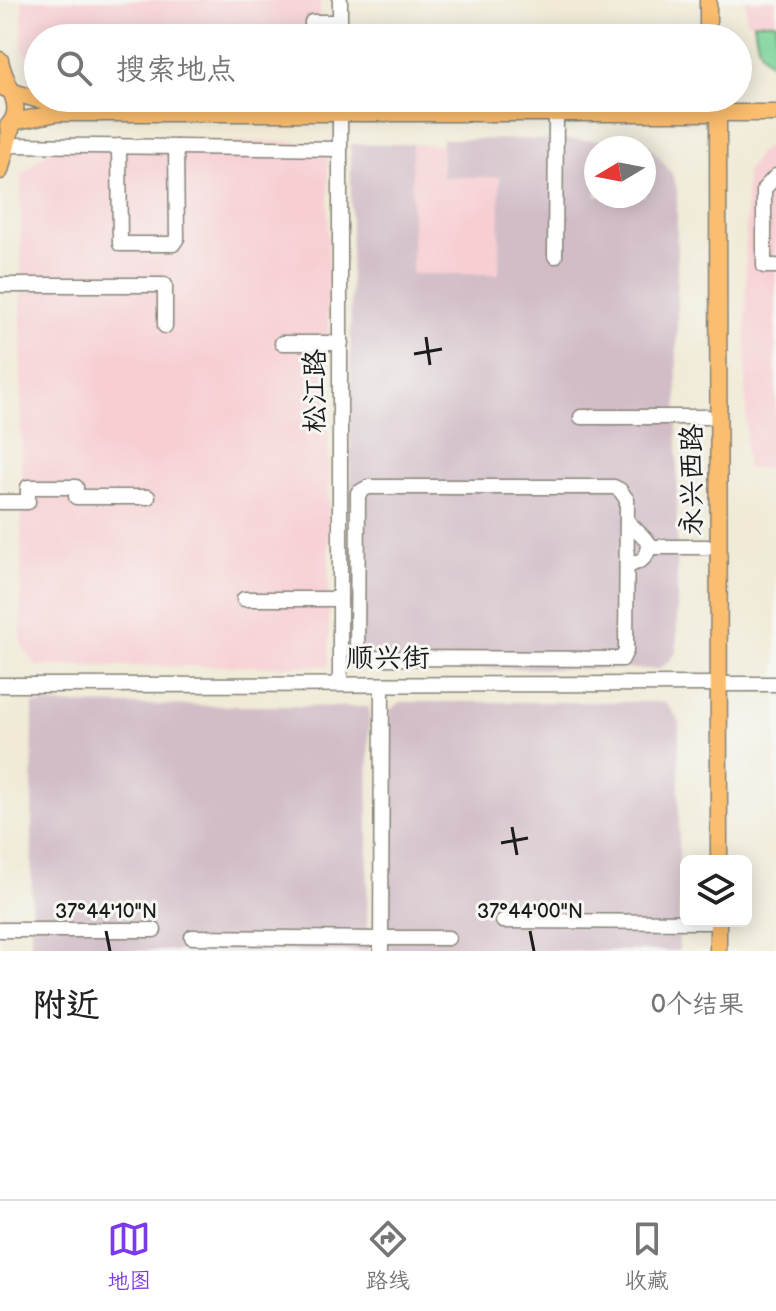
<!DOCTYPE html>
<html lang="zh">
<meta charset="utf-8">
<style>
body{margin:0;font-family:"Balsamiq Sans","LXGW WenKai TC",sans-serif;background:#f2f2f2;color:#222}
.controls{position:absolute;right:24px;bottom:24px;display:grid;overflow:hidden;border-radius:12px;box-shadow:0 4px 20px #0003}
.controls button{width:72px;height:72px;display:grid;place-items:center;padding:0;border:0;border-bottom:2px solid #e0e0e0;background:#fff;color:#222;font:40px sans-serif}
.compass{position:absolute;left:584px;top:136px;width:72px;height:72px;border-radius:50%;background:#fff;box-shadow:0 4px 20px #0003;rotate:260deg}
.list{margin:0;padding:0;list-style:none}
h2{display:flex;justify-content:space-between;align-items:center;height:104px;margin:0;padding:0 32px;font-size:34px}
h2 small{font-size:26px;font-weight:400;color:#767676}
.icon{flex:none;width:44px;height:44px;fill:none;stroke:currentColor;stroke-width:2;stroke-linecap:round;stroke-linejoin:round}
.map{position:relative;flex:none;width:776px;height:951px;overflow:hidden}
.search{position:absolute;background:#fff;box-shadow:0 4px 20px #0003;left:24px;right:24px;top:24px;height:88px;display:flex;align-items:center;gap:20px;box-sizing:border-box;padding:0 28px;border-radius:44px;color:#767676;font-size:30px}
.sheet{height:248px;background:#fff}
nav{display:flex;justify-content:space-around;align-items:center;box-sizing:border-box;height:112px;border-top:2px solid #e0e0e0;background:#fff;font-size:22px;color:#767676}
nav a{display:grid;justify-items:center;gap:4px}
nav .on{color:#7c3aed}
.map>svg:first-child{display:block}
.built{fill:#f7cfd3}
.industrial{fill:#d2bdc7;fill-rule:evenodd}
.green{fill:#7cd398;stroke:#4c785a;stroke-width:2}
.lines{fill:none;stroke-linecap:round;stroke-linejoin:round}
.minor-casing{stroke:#868379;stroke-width:17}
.major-casing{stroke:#868379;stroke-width:19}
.minor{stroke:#fff;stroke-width:14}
.major{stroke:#fbbd6e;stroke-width:16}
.ticks{fill:none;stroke:#1c1c1c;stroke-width:3}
.labels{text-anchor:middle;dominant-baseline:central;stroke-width:6;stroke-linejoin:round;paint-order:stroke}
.street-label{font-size:28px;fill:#1c1c1c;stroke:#f6f6f2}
.ticks-label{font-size:20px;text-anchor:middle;fill:#1c1c1c;stroke:#f6f6f2;stroke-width:6;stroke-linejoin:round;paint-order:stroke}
</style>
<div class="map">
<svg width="776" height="951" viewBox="0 0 776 951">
<rect width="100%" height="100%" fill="#f6f6f2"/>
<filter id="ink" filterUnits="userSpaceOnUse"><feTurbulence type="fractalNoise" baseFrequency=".0125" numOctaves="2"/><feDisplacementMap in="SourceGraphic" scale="16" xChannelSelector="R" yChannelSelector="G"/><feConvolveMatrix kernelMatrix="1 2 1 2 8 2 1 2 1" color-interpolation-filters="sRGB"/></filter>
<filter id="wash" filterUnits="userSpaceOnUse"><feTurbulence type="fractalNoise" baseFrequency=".006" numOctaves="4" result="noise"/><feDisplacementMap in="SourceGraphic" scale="32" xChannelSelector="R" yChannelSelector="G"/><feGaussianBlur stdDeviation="1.8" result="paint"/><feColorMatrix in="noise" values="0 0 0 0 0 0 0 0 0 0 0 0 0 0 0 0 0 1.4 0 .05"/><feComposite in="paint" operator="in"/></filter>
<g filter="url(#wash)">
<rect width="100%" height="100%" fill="#f0ead6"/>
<g class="built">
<path d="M 22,0 L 320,0 L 320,38 L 38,38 L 38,66 L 22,49 Z"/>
<rect x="746" y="0" width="30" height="22"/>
<path d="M 776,141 L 776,468 L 746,468 L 746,173 L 760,152 Z"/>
<path d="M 59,142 L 328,142 L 329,666 L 37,666 L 21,644 L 21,175 Z"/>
<path d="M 412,144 L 442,145 L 442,177 L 500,177 L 500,274 L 412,274 Z"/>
</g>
<g class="industrial">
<path d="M 442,139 L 638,140 L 650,146 L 672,174 L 677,189 L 677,651 L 669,662 L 658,669 L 350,668 L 351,144 L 412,144 L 412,274 L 499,274 L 500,177 L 442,177 ZM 596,148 L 644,148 L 644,196 L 596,196 Z"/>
<path d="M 401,702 L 657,702 L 665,703 L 671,709 L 679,721 L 679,951 L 389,951 L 390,710 Z"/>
<path d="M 33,704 L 369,707 L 367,951 L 31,951 Z"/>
</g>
<path class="green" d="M 754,22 L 776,22 L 776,68 C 759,57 756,41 754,22 Z"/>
</g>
<g filter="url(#ink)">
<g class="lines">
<defs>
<g id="minor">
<path d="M 312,38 L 312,22 L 340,22"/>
<path d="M 340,38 L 340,0"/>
<path d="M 340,98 L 340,684"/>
<path d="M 6,145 L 340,149"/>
<path d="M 119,146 L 120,244 L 173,244 L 177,238 L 176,147"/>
<path d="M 776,176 L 764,189 L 764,266 L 776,266"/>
<path d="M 555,256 L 556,113"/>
<path d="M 0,285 L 165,285 L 165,326"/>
<path d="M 282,343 L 341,343"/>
<path d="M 581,417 L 707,417"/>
<path d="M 368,487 L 614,487 L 620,490 L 627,500 L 626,651 L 622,659 L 357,658 L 358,493 Z"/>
<path d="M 0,502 L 28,502 L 28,487 L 76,487 L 76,497 L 148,497"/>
<path d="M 649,547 L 707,547"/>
<path d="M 627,566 C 640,562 649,559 649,543 L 627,521"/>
<path d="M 244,599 L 340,599"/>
<path d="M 0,685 L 776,684"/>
<path d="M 503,921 L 708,922"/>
<path d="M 0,930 L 154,930"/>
<path d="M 192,937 L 381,939"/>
<path d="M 381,938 L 448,938"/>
<path d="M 381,951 L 382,685"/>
</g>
<g id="major">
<path d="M 708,38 L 708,0"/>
<path d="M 0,60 C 4,84 27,107 8,126"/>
<path d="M 0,86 C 26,98 46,103 75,103"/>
<path d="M 718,98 L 719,861"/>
<path d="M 0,171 L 13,122 L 57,113 L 776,113"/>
<path d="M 718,951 L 718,921"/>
</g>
</defs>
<use href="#minor" class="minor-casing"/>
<use href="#major" class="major-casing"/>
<use href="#minor" class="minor"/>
<use href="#major" class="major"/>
</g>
</g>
<path class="ticks" d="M 426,337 L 430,365M 414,354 L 442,349M 512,827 L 517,855M 501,843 L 528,838M 106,931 L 110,951M 530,931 L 534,951"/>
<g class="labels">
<g class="street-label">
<text transform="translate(315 391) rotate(-90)">松江路</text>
<text transform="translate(692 480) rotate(-90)">永兴西路</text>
<text x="388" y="658">顺兴街</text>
</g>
</g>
<g class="ticks-label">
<text x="106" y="918">37°44'10"N</text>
<text x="530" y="918">37°44'00"N</text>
</g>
</svg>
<div class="controls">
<button><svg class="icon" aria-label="layers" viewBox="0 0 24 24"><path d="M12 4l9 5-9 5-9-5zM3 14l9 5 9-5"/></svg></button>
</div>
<svg class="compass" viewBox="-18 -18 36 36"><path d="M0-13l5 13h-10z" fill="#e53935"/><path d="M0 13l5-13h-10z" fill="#767676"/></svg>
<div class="search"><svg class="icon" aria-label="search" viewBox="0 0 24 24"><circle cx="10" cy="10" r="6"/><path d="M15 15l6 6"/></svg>搜索地点</div>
</div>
<section class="sheet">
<h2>附近<small>0个结果</small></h2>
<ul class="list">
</ul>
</section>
<nav>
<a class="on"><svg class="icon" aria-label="map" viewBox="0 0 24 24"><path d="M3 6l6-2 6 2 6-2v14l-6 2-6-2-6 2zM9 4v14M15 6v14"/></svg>地图</a>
<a><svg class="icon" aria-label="directions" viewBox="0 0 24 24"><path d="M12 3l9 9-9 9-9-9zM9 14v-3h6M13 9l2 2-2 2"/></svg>路线</a>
<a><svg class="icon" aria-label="saved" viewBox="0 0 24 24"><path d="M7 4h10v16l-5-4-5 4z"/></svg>收藏</a>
</nav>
